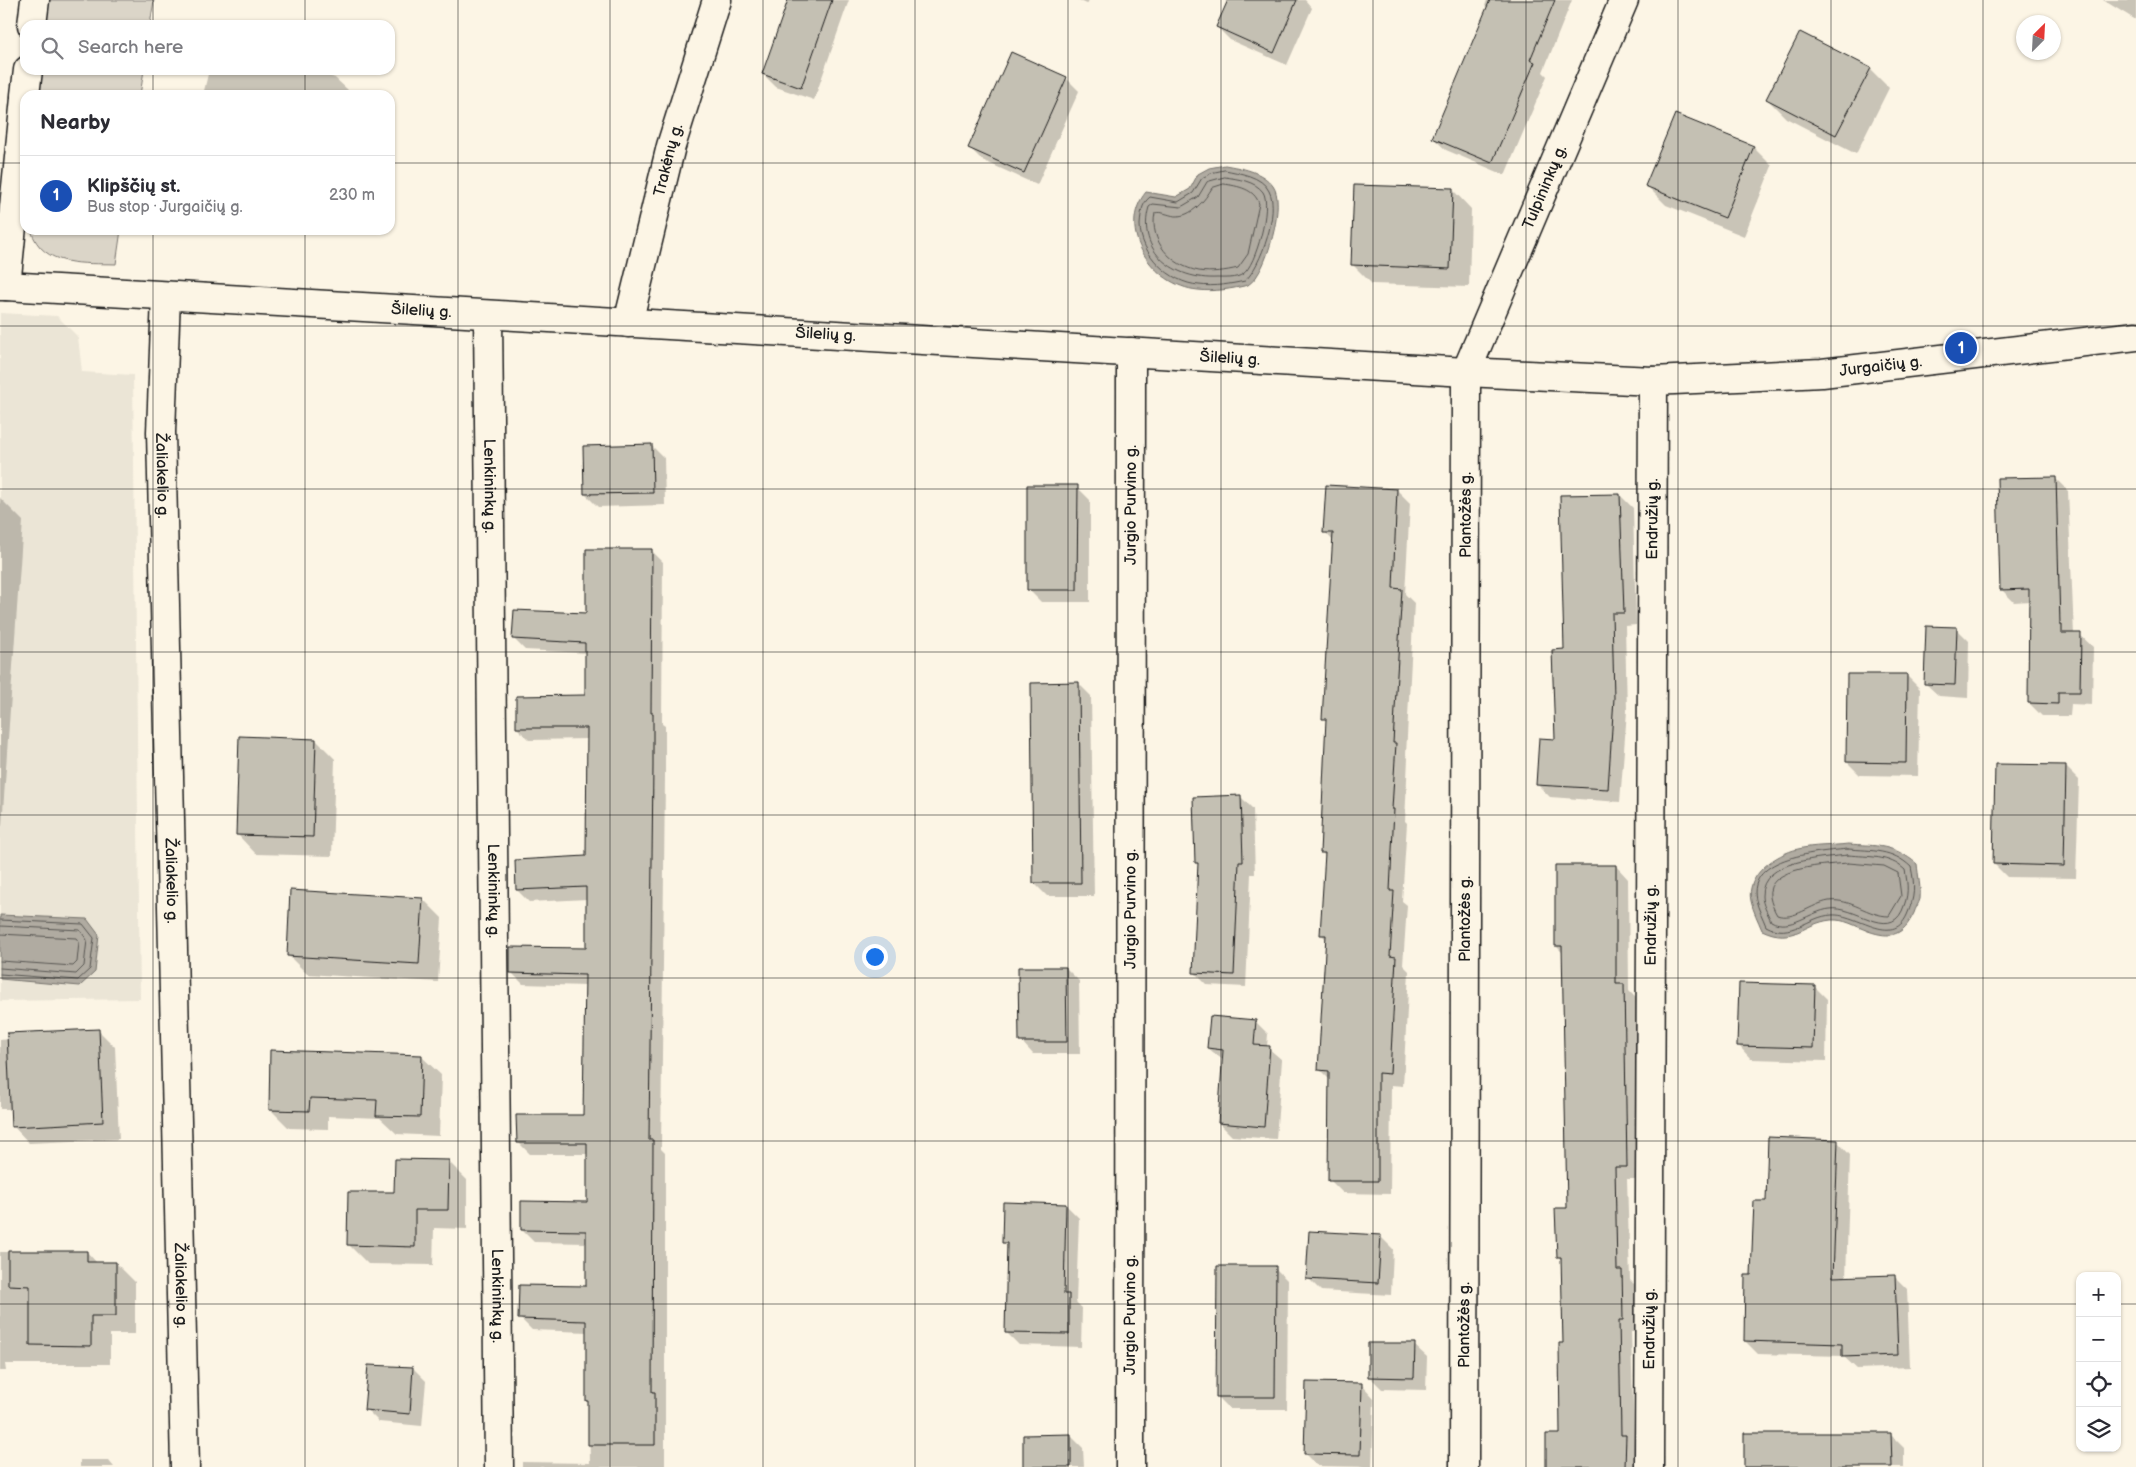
<!DOCTYPE html>
<meta charset="utf-8">
<style>
body{margin:0;font-family:"Balsamiq Sans",sans-serif;background:#f7f7f7;color:#2b2b33}
.controls{position:absolute;right:15px;bottom:15px;display:grid;overflow:hidden;border-radius:10px;box-shadow:0 1px 4px #0004}
.controls button{width:45px;height:45px;display:grid;place-items:center;padding:0;border:0;border-bottom:1px solid #e1e1e2;background:#fff;color:#2b2b33;font:25px sans-serif}
.compass{position:absolute;left:2016px;top:15px;width:45px;height:45px;border-radius:50%;background:#fff;box-shadow:0 1px 4px #0004;rotate:24deg}
.you{position:absolute;left:874px;top:956px;width:18px;height:18px;margin:-12px;border:4px solid #fff;border-radius:50%;background:#1a73e8;box-shadow:0 0 0 8px #1a73e833}
.badge{display:grid;place-items:center;width:32px;height:32px;border-radius:50%;background:#0b8043;color:#fff;font-size:16px;font-weight:700}
.pin{position:absolute;translate:-50% -50%;border:2px solid #fff;box-shadow:0 1px 5px #0006}
.list{margin:0;padding:0;list-style:none}
h2{display:flex;justify-content:space-between;align-items:center;height:65px;margin:0;padding:0 20px;font-size:21px}
h2 small{font-size:16px;font-weight:400;color:#7c7c81}
.list li{display:grid;grid-template-columns:32px 1fr auto;gap:15px;align-items:center;box-sizing:border-box;height:80px;padding:0 20px;border-top:1px solid #e1e1e2}
.list b{display:block;font-size:19px;white-space:nowrap}
.list p{margin:0;font-size:16px;white-space:nowrap;color:#7c7c81}
.list em{font-size:16px;font-style:normal;color:#7c7c81}
.icon{flex:none;width:28px;height:28px;fill:none;stroke:currentColor;stroke-width:2;stroke-linecap:round;stroke-linejoin:round}
.map{position:relative;flex:none;width:2136px;height:1467px;overflow:hidden}
.search{position:absolute;background:#fff;box-shadow:0 1px 4px #0004;left:20px;top:20px;width:375px;height:55px;display:flex;align-items:center;gap:12px;box-sizing:border-box;padding:0 18px;border-radius:15px;color:#7c7c81;font-size:19px}
.panel{position:absolute;background:#fff;box-shadow:0 1px 4px #0004;left:20px;top:90px;width:375px;height:145px;border-radius:15px}
.map>svg:first-child{display:block}
.built{fill:#ebe5d6}
.green{fill:#dbd5c8;stroke:#7c7872}
.water{fill:#b0aba1;stroke:#75726c}
.shadow{fill:#0003}
.lines{fill:none;stroke-linecap:round;stroke-linejoin:round}
.shore{stroke:#575551;stroke-width:1}
.building{fill:#c4c0b3;stroke:#1c1c1c}
.street-casing{stroke:#1c1c1c;stroke-width:31}
.secondary-casing{stroke:#1c1c1c;stroke-width:31}
.street{stroke:#fcf5e5;stroke-width:28}
.secondary{stroke:#fcf5e5;stroke-width:28}
.grid{fill:none;stroke:#1c1c1c;stroke-width:1;stroke-opacity:0.55}
.labels{text-anchor:middle;dominant-baseline:central;stroke-width:4;stroke-linejoin:round;paint-order:stroke}
.street-label{font-size:16px;fill:#1c1c1c;stroke:#fcf5e5}
</style>
<div class="map">
<svg width="2136" height="1467" viewBox="0 0 2136 1467">
<rect width="100%" height="100%" fill="#fcf5e5"/>
<filter id="ink" filterUnits="userSpaceOnUse"><feTurbulence type="fractalNoise" baseFrequency=".02" numOctaves="2"/><feDisplacementMap in="SourceGraphic" scale="10" xChannelSelector="R" yChannelSelector="G"/><feConvolveMatrix kernelMatrix="1 2 1 2 8 2 1 2 1" color-interpolation-filters="sRGB"/></filter>
<g filter="url(#ink)">
<path class="built" d="M 0,313 L 57,316 L 78,337 L 82,372 L 133,375 L 140,999 L 0,1001 Z"/>
<g class="green">
<path d="M 48,0 L 154,0 L 150,25 L 46,25 Z"/>
<path d="M 41,70 L 144,70 L 140,95 L 38,95 Z"/>
<path d="M 31,230 L 121,230 L 116,264 C 85,263 42,268 31,230 Z"/>
</g>
<g class="water">
<path d="M 1225,165 C 1241,168 1262,171 1273,186 C 1285,202 1269,258 1258,274 C 1256,278 1252,282 1248,285 C 1232,289 1214,292 1198,290 C 1153,286 1115,230 1146,192 L 1176,197 L 1190,189 L 1198,174 L 1209,168 Z"/>
<path d="M 1848,844 C 1878,846 1893,844 1917,864 C 1918,875 1921,888 1920,899 C 1919,903 1915,909 1914,913 C 1903,936 1891,939 1868,931 C 1855,926 1845,919 1831,920 C 1803,923 1794,945 1762,930 C 1758,920 1753,911 1751,901 C 1745,875 1776,854 1798,849 C 1814,845 1832,846 1848,844 Z"/>
<path d="M 0,915 L 87,919 L 99,935 L 95,972 L 80,986 L 0,979 Z"/>
</g>
<g class="shadow">
<path d="M 790,0 L 849,0 L 814,100 L 776,87 L 763,74 Z"/>
<path d="M 1078,0 L 1089,0 L 1087,4 Z"/>
<path d="M 1229,0 L 1305,0 L 1312,8 L 1287,65 L 1230,40 L 1217,27 Z"/>
<path d="M 1487,0 L 1572,0 L 1543,72 L 1547,76 L 1505,175 L 1446,150 L 1433,138 L 1488,8 L 1485,6 Z"/>
<path d="M 2103,0 L 2136,0 L 2136,20 Z"/>
<path d="M 1870,69 L 1889,88 L 1856,154 L 1786,118 L 1767,99 Z"/>
<path d="M 209,70 L 313,70 L 335,78 L 348,90 L 346,95 L 203,95 Z"/>
<path d="M 1066,78 L 1079,91 L 1037,185 L 982,160 L 969,147 Z"/>
<path d="M 1753,147 L 1772,166 L 1744,236 L 1666,205 L 1647,186 Z"/>
<path d="M 1452,189 L 1471,209 L 1469,287 L 1372,284 L 1353,265 Z"/>
<path d="M 651,445 L 664,458 L 665,505 L 598,507 L 585,494 Z"/>
<path d="M 2055,478 L 2068,491 L 2074,635 L 2080,635 L 2093,647 L 2092,705 L 2071,704 L 2070,716 L 2042,716 L 2029,703 L 2030,601 L 2014,602 L 2001,589 Z"/>
<path d="M 1077,487 L 1090,500 L 1090,602 L 1041,602 L 1028,589 Z"/>
<path d="M 1397,490 L 1410,503 L 1405,594 L 1414,603 L 1406,755 L 1408,758 L 1405,821 L 1407,823 L 1402,901 L 1407,905 L 1403,965 L 1409,971 L 1403,1086 L 1391,1085 L 1390,1194 L 1343,1193 L 1330,1180 L 1330,1080 L 1319,1069 L 1327,940 L 1321,934 L 1326,857 L 1321,852 L 1327,721 L 1324,718 L 1334,542 L 1325,532 Z"/>
<path d="M 1620,495 L 1633,508 L 1636,625 L 1625,626 L 1627,711 L 1620,802 L 1550,797 L 1538,785 L 1556,740 L 1565,651 Z"/>
<path d="M 0,498 L 23,521 L 2,826 L 0,826 Z"/>
<path d="M 651,550 L 663,562 L 662,724 L 665,726 L 665,778 L 661,1149 L 665,1153 L 665,1467 L 522,1467 L 522,1462 L 590,1463 L 588,1332 L 532,1330 L 520,1318 L 587,1288 L 587,1243 L 534,1242 L 522,1230 L 588,1203 L 588,1154 L 530,1154 L 518,1142 L 585,1116 L 586,986 L 523,984 L 511,972 L 587,949 L 587,899 L 529,902 L 517,890 L 587,858 L 588,739 L 529,740 L 517,728 L 586,696 L 586,653 L 525,650 L 514,639 L 587,614 Z"/>
<path d="M 1956,628 L 1969,641 L 1968,698 L 1939,696 L 1926,684 Z"/>
<path d="M 1907,676 L 1920,689 L 1918,776 L 1860,775 L 1847,762 Z"/>
<path d="M 1078,683 L 1091,696 L 1094,896 L 1047,896 L 1034,883 Z"/>
<path d="M 316,740 L 335,759 L 332,856 L 256,854 L 237,834 Z"/>
<path d="M 2066,767 L 2079,780 L 2076,878 L 2007,877 L 1994,864 Z"/>
<path d="M 1240,796 L 1253,809 L 1255,874 L 1251,874 L 1246,987 L 1207,985 L 1194,972 L 1199,865 L 1196,863 Z"/>
<path d="M 1616,866 L 1628,879 L 1629,991 L 1636,998 L 1639,1179 L 1627,1179 L 1630,1280 L 1634,1284 L 1635,1332 L 1631,1332 L 1634,1445 L 1638,1450 L 1638,1467 L 1547,1467 L 1562,1436 L 1564,1344 L 1562,1261 L 1558,1256 L 1568,1209 L 1563,953 L 1556,946 Z"/>
<path d="M 423,899 L 442,918 L 438,982 L 307,974 L 288,955 Z"/>
<path d="M 1066,968 L 1079,981 L 1080,1054 L 1033,1054 L 1021,1041 Z"/>
<path d="M 1814,986 L 1827,999 L 1826,1061 L 1751,1059 L 1739,1046 Z"/>
<path d="M 1255,1021 L 1268,1034 L 1267,1047 L 1282,1060 L 1276,1139 L 1232,1136 L 1219,1123 L 1224,1061 L 1208,1048 Z"/>
<path d="M 98,1030 L 115,1047 L 119,1139 L 29,1143 L 13,1126 L 12,1109 L 0,1109 L 0,1040 Z"/>
<path d="M 421,1056 L 441,1075 L 439,1136 L 397,1134 L 380,1118 L 328,1116 L 328,1129 L 289,1128 L 270,1109 Z"/>
<path d="M 1838,1142 L 1850,1155 L 1846,1278 L 1894,1276 L 1907,1289 L 1910,1367 L 1857,1369 L 1843,1356 L 1758,1354 L 1745,1341 L 1752,1276 L 1767,1202 Z"/>
<path d="M 448,1161 L 467,1180 L 467,1229 L 434,1228 L 433,1265 L 368,1264 L 349,1245 L 395,1194 Z"/>
<path d="M 1066,1205 L 1079,1218 L 1076,1302 L 1082,1308 L 1081,1347 L 1019,1345 L 1006,1332 L 1008,1248 L 1003,1242 Z"/>
<path d="M 1380,1236 L 1393,1249 L 1391,1295 L 1321,1291 L 1308,1278 Z"/>
<path d="M 0,1252 L 87,1252 L 97,1263 L 116,1263 L 135,1282 L 135,1334 L 110,1334 L 110,1364 L 5,1364 L 6,1371 L 0,1371 Z"/>
<path d="M 1275,1268 L 1288,1281 L 1287,1409 L 1230,1409 L 1217,1396 Z"/>
<path d="M 1414,1345 L 1427,1357 L 1426,1390 L 1382,1389 L 1369,1376 Z"/>
<path d="M 369,1366 L 413,1368 L 426,1381 L 422,1426 L 379,1422 L 366,1409 Z"/>
<path d="M 1362,1385 L 1374,1398 L 1372,1467 L 1318,1466 L 1305,1453 Z"/>
<path d="M 1891,1435 L 1904,1448 L 1904,1467 L 1745,1467 Z"/>
<path d="M 1071,1436 L 1083,1448 L 1084,1467 L 1025,1467 Z"/>
<path d="M 80,1460 L 108,1460 L 114,1467 L 80,1467 Z"/>
</g>
<g class="lines">
<g class="shore">
<path d="M 1225,170 C 1239,173 1262,176 1269,191 C 1280,211 1261,266 1245,281 C 1231,284 1214,287 1199,285 C 1170,283 1140,254 1140,225 C 1141,214 1141,204 1150,197 L 1178,202 L 1193,193 L 1202,178 L 1211,173 Z"/>
<path d="M 1225,177 C 1238,179 1255,181 1263,192 C 1272,205 1256,266 1243,274 C 1236,279 1224,278 1217,278 C 1175,280 1136,252 1149,207 L 1153,204 L 1181,207 L 1198,197 L 1207,182 Z"/>
<path d="M 1224,184 C 1238,186 1255,189 1259,204 L 1248,254 L 1238,268 C 1226,271 1211,273 1199,271 C 1171,266 1149,241 1155,213 C 1161,211 1168,215 1175,216 C 1192,217 1205,200 1212,188 Z"/>
<path d="M 1848,849 C 1873,851 1892,849 1911,867 C 1915,886 1915,897 1907,915 C 1892,948 1857,913 1832,915 C 1808,916 1791,940 1766,926 C 1763,918 1758,909 1756,900 C 1746,855 1821,852 1848,849 Z"/>
<path d="M 1848,855 C 1869,857 1889,855 1905,870 C 1908,886 1909,895 1902,911 C 1888,940 1855,905 1830,909 C 1810,911 1790,932 1771,921 C 1768,914 1762,904 1762,896 C 1761,859 1823,858 1848,855 Z"/>
<path d="M 1848,863 L 1884,866 L 1898,873 L 1901,896 L 1889,916 C 1868,916 1851,898 1829,901 C 1811,904 1794,921 1777,915 C 1774,910 1771,903 1770,897 C 1765,866 1829,865 1848,863 Z"/>
<path d="M 0,920 L 83,924 L 94,938 L 90,969 L 78,980 L 0,974"/>
<path d="M 0,926 L 80,930 L 87,940 L 84,966 L 76,974 L 0,968"/>
<path d="M 0,934 L 76,938 L 79,942 L 77,962 L 73,966 L 0,961"/>
</g>
</g>
<g class="building">
<path d="M 788,0 L 832,0 L 801,88 L 762,74 Z"/>
<path d="M 1228,0 L 1297,0 L 1274,53 L 1216,27 Z"/>
<path d="M 1490,0 L 1555,0 L 1530,60 L 1535,62 L 1492,163 L 1432,138 Z"/>
<path d="M 1800,32 L 1871,68 L 1836,135 L 1766,99 Z"/>
<path d="M 1011,52 L 1067,77 L 1024,173 L 968,148 Z"/>
<path d="M 1675,114 L 1754,146 L 1725,218 L 1645,186 Z"/>
<path d="M 1354,185 L 1453,188 L 1450,269 L 1351,265 Z"/>
<path d="M 652,444 L 653,493 L 584,494 L 583,446 Z"/>
<path d="M 2056,477 L 2060,624 L 2062,624 L 2062,633 L 2081,633 L 2080,692 L 2058,692 L 2058,704 L 2028,703 L 2029,589 L 2000,590 L 1997,478 Z"/>
<path d="M 1027,485 L 1078,485 L 1077,590 L 1027,590 Z"/>
<path d="M 1326,485 L 1397,489 L 1393,588 L 1402,589 L 1393,743 L 1396,743 L 1392,809 L 1394,809 L 1390,891 L 1394,891 L 1390,956 L 1396,957 L 1390,1074 L 1378,1073 L 1378,1181 L 1328,1181 L 1329,1071 L 1318,1070 L 1326,935 L 1320,935 L 1325,853 L 1320,853 L 1326,719 L 1322,719 L 1333,533 L 1323,533 Z"/>
<path d="M 1620,494 L 1624,613 L 1612,613 L 1614,698 L 1608,789 L 1536,785 L 1539,738 L 1555,739 L 1552,650 L 1564,649 L 1560,495 Z"/>
<path d="M 586,549 L 652,549 L 651,713 L 653,713 L 653,766 L 649,1140 L 653,1140 L 652,1392 L 655,1392 L 655,1445 L 588,1445 L 588,1401 L 586,1401 L 586,1321 L 518,1319 L 519,1285 L 586,1286 L 586,1231 L 521,1230 L 521,1201 L 587,1202 L 587,1143 L 517,1143 L 516,1115 L 583,1115 L 585,975 L 510,973 L 510,947 L 586,948 L 586,887 L 516,890 L 515,860 L 586,856 L 587,728 L 516,728 L 516,696 L 585,695 L 585,643 L 512,639 L 514,610 L 586,613 Z"/>
<path d="M 1926,626 L 1957,627 L 1955,685 L 1924,684 Z"/>
<path d="M 1847,674 L 1907,674 L 1906,763 L 1846,762 Z"/>
<path d="M 1079,682 L 1081,883 L 1033,883 L 1031,683 Z"/>
<path d="M 239,736 L 316,739 L 313,837 L 236,835 Z"/>
<path d="M 1995,764 L 2066,765 L 2064,866 L 1993,864 Z"/>
<path d="M 1241,795 L 1243,862 L 1239,862 L 1234,975 L 1193,973 L 1198,863 L 1195,863 L 1193,797 Z"/>
<path d="M 1555,865 L 1616,865 L 1616,984 L 1624,984 L 1627,1167 L 1615,1167 L 1617,1270 L 1622,1270 L 1623,1320 L 1619,1320 L 1621,1435 L 1626,1435 L 1625,1467 L 1546,1467 L 1546,1434 L 1560,1434 L 1559,1343 L 1563,1343 L 1561,1257 L 1557,1257 L 1555,1208 L 1567,1208 L 1562,946 L 1555,946 Z"/>
<path d="M 290,890 L 423,898 L 419,964 L 287,956 Z"/>
<path d="M 1018,967 L 1066,967 L 1067,1042 L 1019,1042 Z"/>
<path d="M 1739,983 L 1815,985 L 1813,1048 L 1737,1046 Z"/>
<path d="M 1210,1016 L 1256,1020 L 1254,1045 L 1270,1046 L 1264,1127 L 1218,1123 L 1223,1050 L 1207,1048 Z"/>
<path d="M 99,1029 L 103,1122 L 11,1127 L 7,1033 Z"/>
<path d="M 270,1050 L 422,1055 L 420,1117 L 376,1116 L 377,1100 L 310,1098 L 309,1111 L 269,1110 Z"/>
<path d="M 1768,1137 L 1838,1140 L 1833,1277 L 1895,1275 L 1898,1355 L 1842,1357 L 1842,1344 L 1744,1341 L 1745,1275 L 1751,1275 L 1754,1201 L 1766,1201 Z"/>
<path d="M 395,1159 L 449,1160 L 448,1210 L 415,1210 L 415,1247 L 347,1245 L 348,1192 L 394,1192 Z"/>
<path d="M 1003,1202 L 1066,1204 L 1064,1294 L 1069,1294 L 1069,1334 L 1005,1333 L 1007,1243 L 1002,1243 Z"/>
<path d="M 1309,1231 L 1381,1235 L 1378,1283 L 1306,1279 Z"/>
<path d="M 8,1251 L 87,1251 L 87,1262 L 116,1262 L 116,1316 L 91,1316 L 91,1346 L 30,1345 L 30,1286 L 8,1285 Z"/>
<path d="M 1217,1266 L 1276,1266 L 1275,1397 L 1216,1397 Z"/>
<path d="M 1368,1343 L 1415,1343 L 1414,1378 L 1368,1377 Z"/>
<path d="M 368,1365 L 413,1367 L 410,1414 L 364,1410 Z"/>
<path d="M 1306,1382 L 1362,1383 L 1360,1455 L 1304,1454 Z"/>
<path d="M 1744,1433 L 1891,1433 L 1892,1467 L 1744,1467 Z"/>
<path d="M 1071,1434 L 1071,1467 L 1023,1467 L 1023,1435 Z"/>
</g>
<g class="lines">
<defs>
<g id="street">
<path id="s1" d="M 6,286 L 1466,372 L 1653,381 L 1822,373 L 2136,336"/>
<path id="s2" d="M 166,296 L 161,432 L 185,1467"/>
<path id="s3" d="M 488,315 L 499,1467"/>
<path id="s4" d="M 628,323 L 671,146 L 717,0"/>
<path id="s5" d="M 1130,1467 L 1131,352"/>
<path id="s6" d="M 1464,1467 L 1466,372 L 1624,0"/>
<path id="s7" d="M 1649,1467 L 1653,381"/>
</g>
<g id="secondary">
<path d="M 32,25 L 35,0"/>
<path d="M 25,95 L 28,70"/>
<path d="M 0,286 L 6,286 L 25,98"/>
</g>
</defs>
<use href="#street" class="street-casing"/>
<use href="#secondary" class="secondary-casing"/>
<use href="#street" class="street"/>
<use href="#secondary" class="secondary"/>
</g>
</g>
<path class="grid" d="M 153,0 L 153,25M 305,0 L 305,25M 458,0 L 458,1467M 610,0 L 610,1467M 763,0 L 763,1467M 915,0 L 915,1467M 1068,0 L 1068,1467M 1221,0 L 1221,1467M 1373,0 L 1373,1467M 1526,0 L 1526,1467M 1678,0 L 1678,1467M 1831,0 L 1831,1467M 1983,0 L 1983,1467M 153,70 L 153,95M 305,70 L 305,95M 0,163 L 25,163M 390,163 L 2136,163M 153,230 L 153,1467M 305,230 L 305,1467M 0,326 L 2136,326M 0,489 L 2136,489M 0,652 L 2136,652M 0,815 L 2136,815M 0,978 L 2136,978M 0,1141 L 2136,1141M 0,1304 L 2080,1304M 2117,1304 L 2136,1304"/>
<g class="labels">
<g class="street-label">
<text stroke="none"><textPath href="#s4" startOffset="168">Trakėnų g.</textPath></text>
<text stroke="none"><textPath href="#s6" startOffset="1296">Tulpininkų g.</textPath></text>
<text stroke="none"><textPath href="#s1" startOffset="416">Šilelių g.</textPath></text>
<text stroke="none"><textPath href="#s1" startOffset="821">Šilelių g.</textPath></text>
<text stroke="none"><textPath href="#s1" startOffset="1226">Šilelių g.</textPath></text>
<text stroke="none"><textPath href="#s1" startOffset="1878">Jurgaičių g.</textPath></text>
<text stroke="none"><textPath href="#s2" startOffset="180">Žaliakelio g.</textPath></text>
<text stroke="none"><textPath href="#s3" startOffset="171">Lenkininkų g.</textPath></text>
<text stroke="none"><textPath href="#s5" startOffset="962">Jurgio Purvino g.</textPath></text>
<text stroke="none"><textPath href="#s6" startOffset="952">Plantožės g.</textPath></text>
<text stroke="none"><textPath href="#s7" startOffset="948">Endružių g.</textPath></text>
<text stroke="none"><textPath href="#s2" startOffset="585">Žaliakelio g.</textPath></text>
<text stroke="none"><textPath href="#s3" startOffset="576">Lenkininkų g.</textPath></text>
<text stroke="none"><textPath href="#s5" startOffset="558">Jurgio Purvino g.</textPath></text>
<text stroke="none"><textPath href="#s6" startOffset="548">Plantožės g.</textPath></text>
<text stroke="none"><textPath href="#s7" startOffset="542">Endružių g.</textPath></text>
<text stroke="none"><textPath href="#s2" startOffset="990">Žaliakelio g.</textPath></text>
<text stroke="none"><textPath href="#s3" startOffset="981">Lenkininkų g.</textPath></text>
<text stroke="none"><textPath href="#s5" startOffset="152">Jurgio Purvino g.</textPath></text>
<text stroke="none"><textPath href="#s6" startOffset="142">Plantožės g.</textPath></text>
<text stroke="none"><textPath href="#s7" startOffset="138">Endružių g.</textPath></text>
</g>
</g>
</svg>
<div class="controls">
<button>+</button>
<button>−</button>
<button><svg class="icon" aria-label="locate" viewBox="0 0 24 24"><circle cx="12" cy="12" r="6"/><path d="M12 2v4M12 18v4M2 12h4M18 12h4"/></svg></button>
<button><svg class="icon" aria-label="layers" viewBox="0 0 24 24"><path d="M12 4l9 5-9 5-9-5zM3 14l9 5 9-5"/></svg></button>
</div>
<svg class="compass" viewBox="-18 -18 36 36"><path d="M0-13l5 13h-10z" fill="#e53935"/><path d="M0 13l5-13h-10z" fill="#7c7c81"/></svg>
<div class="you"></div>
<div class="pin badge" style="left:1961px;top:348px;background:#1a4fb4">1</div>
<div class="search"><svg class="icon" aria-label="search" viewBox="0 0 24 24"><circle cx="10" cy="10" r="6"/><path d="M15 15l6 6"/></svg>Search here</div>
<section class="panel">
<h2>Nearby<small></small></h2>
<ul class="list">
<li><span class="badge" style="background:#1a4fb4">1</span><div><b>Klipščių st.</b><p>Bus stop · Jurgaičių g.</p></div><em>230 m</em></li>
</ul>
</section>
</div>
